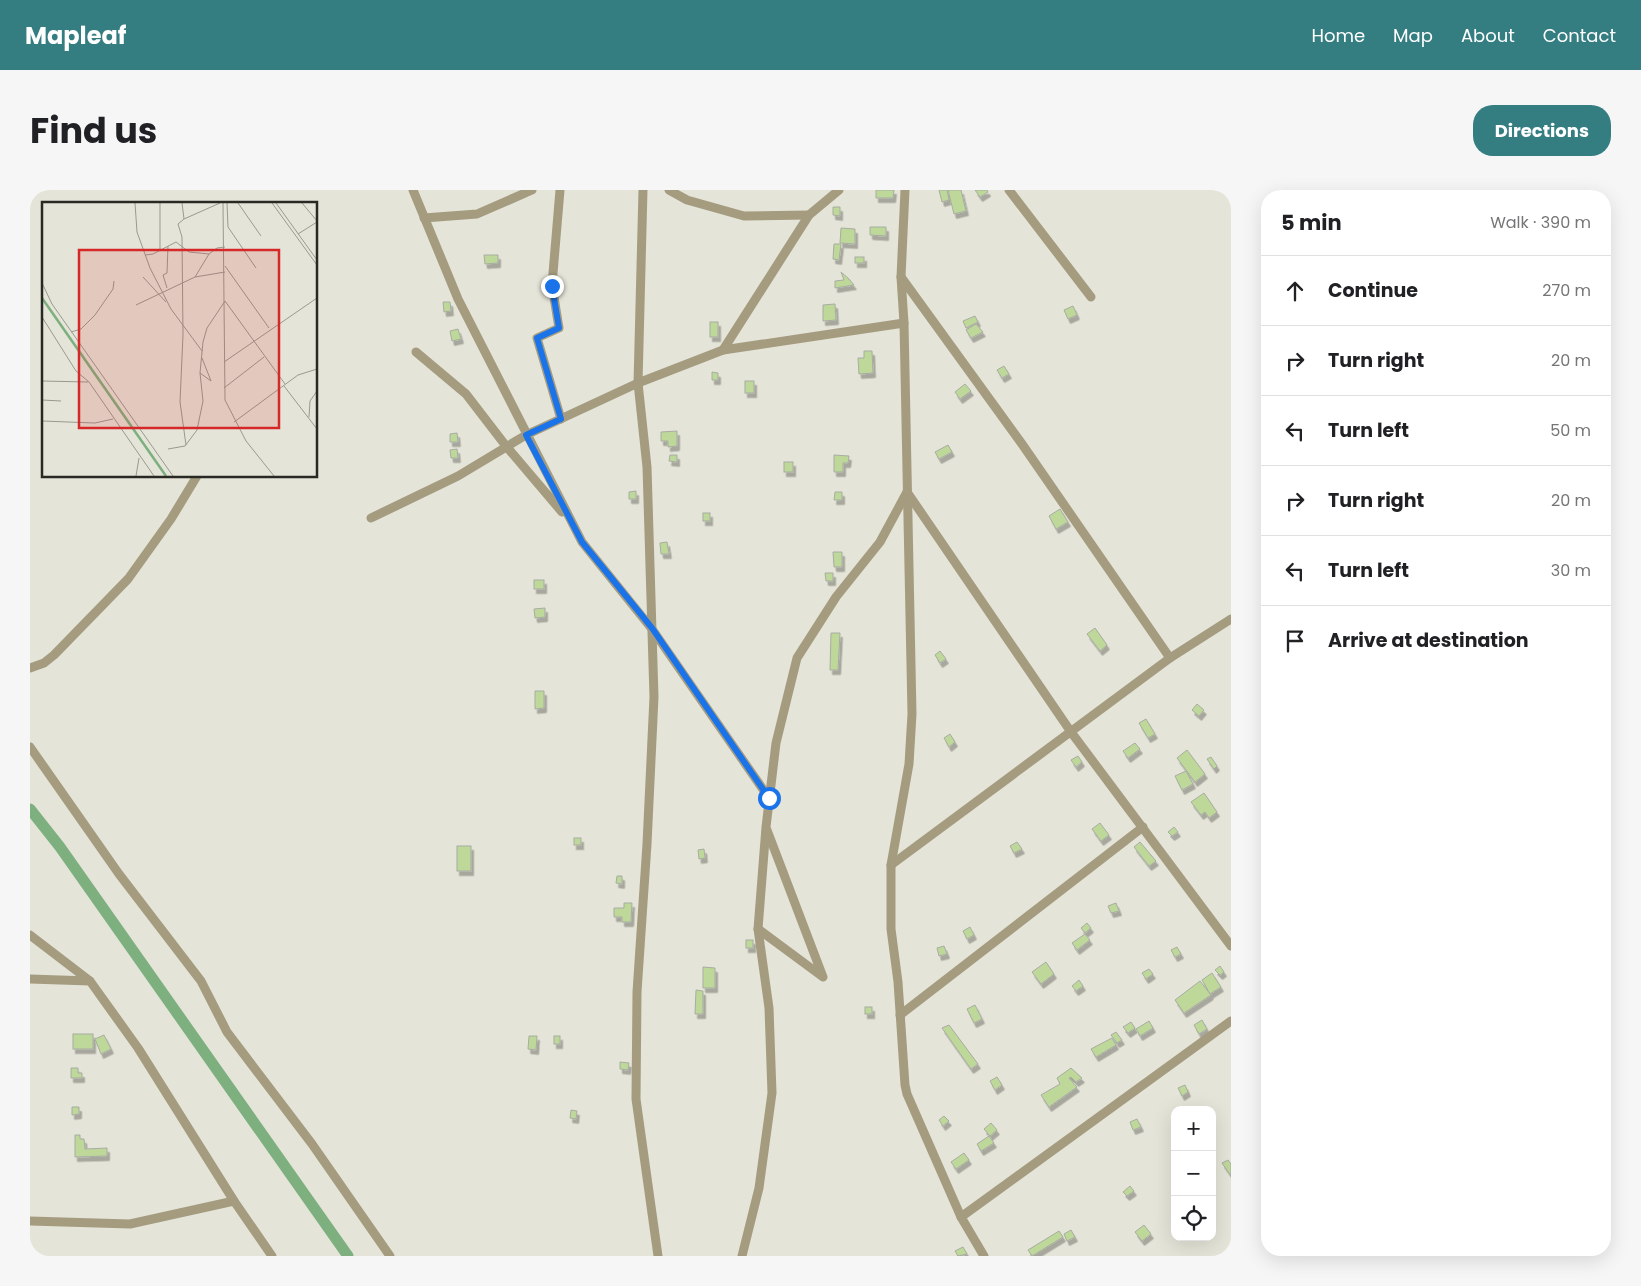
<!DOCTYPE html>
<meta charset="utf-8">
<style>
body{margin:0;font-family:Poppins,sans-serif;background:#f6f6f6;color:#202124}
.controls{position:absolute;right:15px;bottom:15px;display:grid;overflow:hidden;border-radius:10px;box-shadow:0 5px 20px #0002}
.controls button{width:45px;height:45px;display:grid;place-items:center;padding:0;border:0;border-bottom:1px solid #e0e0e0;background:#fff;color:#202124;font:25px sans-serif}
.stop{position:absolute;width:15px;height:15px;margin:-11px;border:4px solid #1a73e8;border-radius:50%;background:#fff}
.stop.end{background:#1a73e8;border-color:#fff;box-shadow:0 1px 5px #0008}
.list{margin:0;padding:0;list-style:none}
h2{display:flex;justify-content:space-between;align-items:center;height:65px;margin:0;padding:0 20px;font-size:21px}
h2 small{font-size:16px;font-weight:400;color:#757577}
.list li{display:grid;grid-template-columns:32px 1fr auto;gap:15px;align-items:center;box-sizing:border-box;height:70px;padding:0 20px;border-top:1px solid #e0e0e0}
.list b{display:block;font-size:19px;white-space:nowrap}
.list em{font-size:16px;font-style:normal;color:#757577}
.icon{flex:none;width:28px;height:28px;fill:none;stroke:currentColor;stroke-width:2;stroke-linecap:round;stroke-linejoin:round}
.map{position:relative;flex:none;width:1201px;height:1066px;overflow:hidden;border-radius:20px}
header{display:flex;align-items:center;gap:30px;box-sizing:border-box;height:70px;padding:0 25px;background:#347d81;color:#fff}
header strong{font-size:24px}
nav{display:flex;gap:28px;margin-inline-start:auto;font-size:18px}
.intro{display:flex;align-items:center;justify-content:space-between;box-sizing:border-box;height:120px;padding:0 30px}
h1{margin:0;font-size:35px}
.button{padding:12px 22px;border-radius:20px;background:#347d81;color:#fff;font-size:18px;font-weight:700}
main{display:flex;gap:30px;padding:0 30px}
aside{flex:1;background:#fff;border-radius:20px;box-shadow:0 5px 20px #0002}
.map>svg:first-child{display:block}
.lines{fill:none;stroke-linecap:round;stroke-linejoin:round}
.canal{stroke:#7eb07f;stroke-width:11}
.building{fill:#bdd899;stroke:#a8aca2;filter:url(#shadow)}
.minor{stroke:#a59c80;stroke-width:9}
.route{stroke:#1a73e8;stroke-width:6}
.inset-river{fill:none;stroke:#7eb07f;stroke-width:2.5}
.inset-road{fill:none;stroke:#999990;stroke-width:1}
.view{fill:#d62828;fill-opacity:0.15;stroke:#d62828;stroke-width:2.5}
.inset-edge{fill:none;stroke:#292924;stroke-width:2.5}
</style>
<header>
<strong>Mapleaf</strong>
<nav><a>Home</a><a>Map</a><a>About</a><a>Contact</a></nav>
</header>
<div class="intro"><h1>Find us</h1><a class="button">Directions</a></div>
<main>
<div class="map">
<svg width="1201" height="1066" viewBox="0 0 1201 1066">
<defs>
<filter id="shadow"><feDropShadow dx="2.5" dy="4.5" stdDeviation="0" flood-color="#0004"/></filter>
</defs>
<rect width="100%" height="100%" fill="#e4e4d8"/>
<g class="lines">
<path class="canal" d="M 0,619 L 30,657 L 318,1066"/>
</g>
<g class="building">
<path d="M 846,0 L 864,0 L 863,8 L 846,8 Z"/>
<path d="M 909,0 L 917,0 L 919,10 L 912,12 Z"/>
<path d="M 918,0 L 931,0 L 936,21 L 924,24 Z"/>
<path d="M 945,0 L 957,0 L 958,2 L 950,7 Z"/>
<path d="M 803,17 L 810,17 L 810,26 L 803,25 Z"/>
<path d="M 840,37 L 856,37 L 856,46 L 840,45 Z"/>
<path d="M 811,38 L 825,39 L 825,54 L 810,53 Z"/>
<path d="M 804,54 L 811,54 L 809,70 L 803,69 Z"/>
<path d="M 454,65 L 468,65 L 468,73 L 455,74 Z"/>
<rect x="825" y="67" width="9" height="6"/>
<path d="M 811,82 L 819,89 L 824,95 L 805,98 L 805,91 L 814,90 Z"/>
<path d="M 413,112 L 420,112 L 421,121 L 414,122 Z"/>
<path d="M 805,114 L 806,130 L 793,131 L 793,115 Z"/>
<path d="M 1043,116 L 1047,125 L 1038,129 L 1034,120 Z"/>
<path d="M 945,126 L 948,132 L 936,138 L 933,131 Z"/>
<rect x="680" y="132" width="8" height="15"/>
<path d="M 946,134 L 953,142 L 941,148 L 936,140 Z"/>
<path d="M 428,139 L 431,149 L 422,151 L 420,141 Z"/>
<path d="M 834,161 L 842,161 L 843,183 L 829,184 L 828,168 L 834,168 Z"/>
<path d="M 974,176 L 979,184 L 972,188 L 967,180 Z"/>
<path d="M 682,182 L 688,183 L 688,190 L 682,190 Z"/>
<rect x="715" y="191" width="9" height="12"/>
<path d="M 935,194 L 941,201 L 930,209 L 925,202 Z"/>
<path d="M 647,241 L 647,256 L 638,257 L 638,251 L 631,251 L 631,242 Z"/>
<path d="M 427,243 L 428,252 L 420,252 L 420,244 Z"/>
<path d="M 918,255 L 922,262 L 909,269 L 905,262 Z"/>
<path d="M 427,259 L 428,268 L 421,268 L 420,260 Z"/>
<path d="M 640,265 L 647,265 L 647,272 L 639,271 Z"/>
<path d="M 804,265 L 819,266 L 818,273 L 813,273 L 813,282 L 804,282 Z"/>
<rect x="754" y="272" width="9" height="10"/>
<path d="M 606,301 L 606,309 L 599,309 L 599,302 Z"/>
<path d="M 805,302 L 812,302 L 812,310 L 804,310 Z"/>
<path d="M 1030,319 L 1038,332 L 1026,339 L 1019,326 Z"/>
<rect x="673" y="323" width="7" height="8"/>
<path d="M 637,352 L 639,364 L 631,364 L 630,353 Z"/>
<path d="M 803,362 L 812,362 L 812,377 L 804,377 Z"/>
<path d="M 795,383 L 803,383 L 803,391 L 796,391 Z"/>
<rect x="504" y="390" width="10" height="9"/>
<path d="M 515,418 L 515,427 L 505,428 L 504,419 Z"/>
<path d="M 1065,438 L 1077,455 L 1070,461 L 1057,444 Z"/>
<path d="M 801,443 L 810,443 L 808,480 L 800,480 Z"/>
<path d="M 910,461 L 916,469 L 910,473 L 905,465 Z"/>
<path d="M 505,501 L 514,501 L 514,518 L 505,519 Z"/>
<path d="M 1167,514 L 1174,520 L 1169,526 L 1162,520 Z"/>
<path d="M 1116,529 L 1125,544 L 1118,548 L 1109,533 Z"/>
<path d="M 920,544 L 925,552 L 919,557 L 914,548 Z"/>
<path d="M 1105,553 L 1110,559 L 1098,568 L 1093,561 Z"/>
<path d="M 1157,560 L 1175,584 L 1165,592 L 1147,568 Z"/>
<path d="M 1048,566 L 1052,572 L 1046,577 L 1041,570 Z"/>
<path d="M 1181,567 L 1187,576 L 1184,579 L 1177,569 Z"/>
<path d="M 1156,581 L 1163,594 L 1152,600 L 1145,586 Z"/>
<path d="M 1174,603 L 1187,622 L 1179,628 L 1175,622 L 1171,625 L 1161,612 Z"/>
<path d="M 1070,633 L 1079,645 L 1071,651 L 1062,639 Z"/>
<path d="M 1144,637 L 1148,642 L 1142,646 L 1138,642 Z"/>
<rect x="544" y="648" width="7" height="7"/>
<path d="M 987,652 L 992,659 L 984,663 L 980,656 Z"/>
<path d="M 1110,652 L 1126,671 L 1119,676 L 1104,657 Z"/>
<rect x="427" y="656" width="14" height="25"/>
<path d="M 674,659 L 675,668 L 669,669 L 668,660 Z"/>
<path d="M 587,686 L 592,686 L 592,694 L 586,693 Z"/>
<path d="M 594,713 L 602,713 L 601,732 L 592,732 L 592,727 L 584,727 L 584,718 L 594,718 Z"/>
<path d="M 1086,713 L 1089,721 L 1081,723 L 1078,716 Z"/>
<path d="M 1057,733 L 1061,738 L 1055,743 L 1051,738 Z"/>
<path d="M 940,737 L 944,745 L 937,749 L 933,741 Z"/>
<path d="M 1055,744 L 1060,750 L 1047,760 L 1042,753 Z"/>
<rect x="716" y="750" width="7" height="8"/>
<path d="M 914,756 L 917,764 L 909,766 L 907,758 Z"/>
<path d="M 1147,757 L 1151,764 L 1145,767 L 1141,760 Z"/>
<path d="M 1016,772 L 1024,784 L 1011,794 L 1002,782 Z"/>
<path d="M 1190,776 L 1194,782 L 1190,785 L 1185,780 Z"/>
<path d="M 673,777 L 685,778 L 685,798 L 673,798 Z"/>
<path d="M 1119,779 L 1123,784 L 1116,789 L 1112,783 Z"/>
<path d="M 1182,783 L 1191,797 L 1180,804 L 1172,790 Z"/>
<path d="M 1049,790 L 1053,796 L 1046,801 L 1042,796 Z"/>
<path d="M 1170,791 L 1181,805 L 1154,823 L 1145,810 Z"/>
<path d="M 666,800 L 673,801 L 673,824 L 665,824 Z"/>
<path d="M 945,815 L 952,829 L 944,833 L 937,819 Z"/>
<rect x="835" y="817" width="7" height="7"/>
<path d="M 1172,830 L 1177,839 L 1169,844 L 1164,835 Z"/>
<path d="M 1119,831 L 1123,838 L 1110,846 L 1106,839 Z"/>
<path d="M 1101,832 L 1105,838 L 1098,843 L 1093,837 Z"/>
<path d="M 919,835 L 948,874 L 941,879 L 912,838 Z"/>
<path d="M 1086,842 L 1092,850 L 1087,853 L 1081,845 Z"/>
<rect x="43" y="844" width="20" height="15"/>
<path d="M 74,845 L 81,859 L 71,864 L 65,849 Z"/>
<path d="M 499,846 L 507,846 L 506,860 L 498,859 Z"/>
<rect x="524" y="846" width="6" height="8"/>
<path d="M 1082,848 L 1086,855 L 1066,867 L 1061,859 Z"/>
<path d="M 590,872 L 599,873 L 598,880 L 590,879 Z"/>
<path d="M 41,878 L 48,878 L 48,883 L 52,883 L 52,888 L 41,888 Z"/>
<path d="M 1041,878 L 1052,888 L 1046,892 L 1041,887 L 1039,888 L 1047,897 L 1019,917 L 1011,905 L 1030,894 L 1027,888 Z"/>
<path d="M 967,887 L 972,895 L 965,900 L 960,891 Z"/>
<path d="M 1155,895 L 1158,902 L 1152,906 L 1148,898 Z"/>
<path d="M 42,917 L 49,917 L 49,924 L 42,925 Z"/>
<path d="M 541,920 L 547,921 L 546,929 L 540,928 Z"/>
<path d="M 914,926 L 919,931 L 913,936 L 909,930 Z"/>
<path d="M 1107,929 L 1111,937 L 1103,940 L 1100,932 Z"/>
<path d="M 961,933 L 967,940 L 960,946 L 954,939 Z"/>
<path d="M 45,945 L 50,945 L 50,949 L 54,949 L 55,959 L 77,958 L 77,966 L 45,967 Z"/>
<path d="M 959,946 L 964,953 L 951,961 L 947,954 Z"/>
<path d="M 934,963 L 939,970 L 926,979 L 921,972 Z"/>
<path d="M 1198,970 L 1201,974 L 1201,986 L 1192,973 Z"/>
<path d="M 1100,996 L 1104,1001 L 1097,1006 L 1093,1002 Z"/>
<path d="M 1114,1035 L 1121,1044 L 1112,1051 L 1105,1042 Z"/>
<path d="M 1041,1040 L 1045,1047 L 1037,1051 L 1034,1044 Z"/>
<path d="M 1029,1041 L 1033,1047 L 1002,1066 L 998,1060 Z"/>
<path d="M 933,1057 L 937,1064 L 928,1066 L 925,1061 Z"/>
</g>
<g class="lines">
<g class="minor">
<path d="M 383,0 L 428,109 L 552,352 L 622,439 L 739,608"/>
<path d="M 530,0 L 522,95 L 529,138 L 507,148 L 531,229"/>
<path d="M 613,0 L 608,193 L 617,277 L 624,507 L 617,654 L 607,802 L 606,909 L 628,1066"/>
<path d="M 639,0 L 657,10 L 714,26 L 779,25"/>
<path d="M 875,0 L 871,87 L 874,133 L 882,524 L 879,574 L 861,675 L 861,739 L 868,792 L 875,895 L 877,904 L 931,1027 L 954,1066"/>
<path d="M 979,0 L 1061,107"/>
<path d="M 394,28 L 447,24 L 502,0"/>
<path d="M 871,87 L 992,254 L 1140,468"/>
<path d="M 693,160 L 779,25 L 809,0"/>
<path d="M 386,162 L 436,204 L 476,256 L 532,322"/>
<path d="M 341,328 L 428,286 L 496,245 L 608,193 L 693,160 L 874,133"/>
<path d="M 0,478 L 14,473 L 24,465 L 98,389 L 141,329 L 167,286"/>
<path d="M 0,557 L 89,684 L 171,791 L 197,842 L 282,954 L 360,1066"/>
<path d="M 861,675 L 1140,468 L 1201,429"/>
<path d="M 728,739 L 793,787 L 737,640"/>
<path d="M 0,745 L 60,791 L 108,858 L 204,1011 L 242,1066"/>
<path d="M 0,789 L 60,791"/>
<path d="M 870,825 L 1113,637"/>
<path d="M 931,1027 L 1201,831"/>
<path d="M 0,1031 L 100,1034 L 204,1011"/>
<path d="M 712,1066 L 729,998 L 742,903 L 739,818 L 728,739 L 736,637 L 746,553 L 767,468 L 806,407 L 850,352 L 877,302 L 1041,542 L 1201,756"/>
</g>
</g>
<g class="lines">
<path class="route" d="M 522,96 L 529,138 L 507,148 L 531,229 L 496,245 L 552,352 L 622,438 L 739,608"/>
</g>
<g transform="translate(12 12)">
<rect width="275" height="275" fill="#e4e4d8"/>
<path class="inset-river" d="M 0,96 L 124,274"/>
<path class="inset-road" d="M 93,1 L 95,30 L 108,66 L 129,107 L 160,149M 118,1 L 118,49M 140,1 L 142,17 L 136,22 L 140,35 L 141,133 L 138,200 L 144,243M 181,1 L 183,198 L 204,239 L 232,274M 185,1 L 186,25 L 214,66M 196,1 L 219,34M 230,1 L 275,63M 234,1 L 275,58M 260,1 L 275,19M 142,17 L 178,1M 256,32 L 275,20M 103,53 L 111,52 L 134,40 L 147,50 L 167,52M 183,64 L 227,126M 101,75 L 124,100M 153,75 L 167,52 L 175,46 L 183,45M 0,81 L 10,102 L 131,274M 125,86 L 121,73 L 125,71 L 126,44M 94,103 L 153,75 L 183,70M 0,115 L 34,169 L 47,180 L 112,274M 29,130 L 39,127 L 53,113 L 71,87 L 72,79M 182,160 L 275,96M 158,171 L 169,179 L 160,156M 0,179 L 46,180M 242,184 L 275,227M 182,186 L 222,155M 0,198 L 19,199M 267,215 L 268,199 L 275,189M 0,219 L 53,221 L 71,217M 192,220 L 256,173 L 275,167M 126,247 L 143,244 L 155,228 L 161,199 L 158,171 L 161,140 L 165,126 L 183,99 L 243,182M 94,274 L 97,256"/>
<path class="view" d="M 37,48 L 237,48 L 237,226 L 37,226 Z"/>
<rect width="275" height="275" class="inset-edge"/>
</g>
</svg>
<div class="controls">
<button>+</button>
<button>−</button>
<button><svg class="icon" aria-label="locate" viewBox="0 0 24 24"><circle cx="12" cy="12" r="6"/><path d="M12 2v4M12 18v4M2 12h4M18 12h4"/></svg></button>
</div>
<div class="stop" style="left:739px;top:608px"></div>
<div class="stop end" style="left:522px;top:96px"></div>
</div>
<aside>
<h2>5 min<small>Walk · 390 m</small></h2>
<ul class="list">
<li><svg class="icon" aria-label="ahead" viewBox="0 0 24 24"><path d="M12 20V5M6 11l6-6 6 6"/></svg><div><b>Continue</b></div><em>270 m</em></li>
<li><svg class="icon" aria-label="right" viewBox="0 0 24 24"><path d="M7 20v-9h11M14 6l5 5-5 5"/></svg><div><b>Turn right</b></div><em>20 m</em></li>
<li><svg class="icon" aria-label="left" viewBox="0 0 24 24"><path d="M17 20v-9H6M10 6l-5 5 5 5"/></svg><div><b>Turn left</b></div><em>50 m</em></li>
<li><svg class="icon" aria-label="right" viewBox="0 0 24 24"><path d="M7 20v-9h11M14 6l5 5-5 5"/></svg><div><b>Turn right</b></div><em>20 m</em></li>
<li><svg class="icon" aria-label="left" viewBox="0 0 24 24"><path d="M17 20v-9H6M10 6l-5 5 5 5"/></svg><div><b>Turn left</b></div><em>30 m</em></li>
<li><svg class="icon" aria-label="arrive" viewBox="0 0 24 24"><path d="M6 21V4h12l-3 4 3 4H6"/></svg><div><b>Arrive at destination</b></div></li>
</ul>
</aside>
</main>
